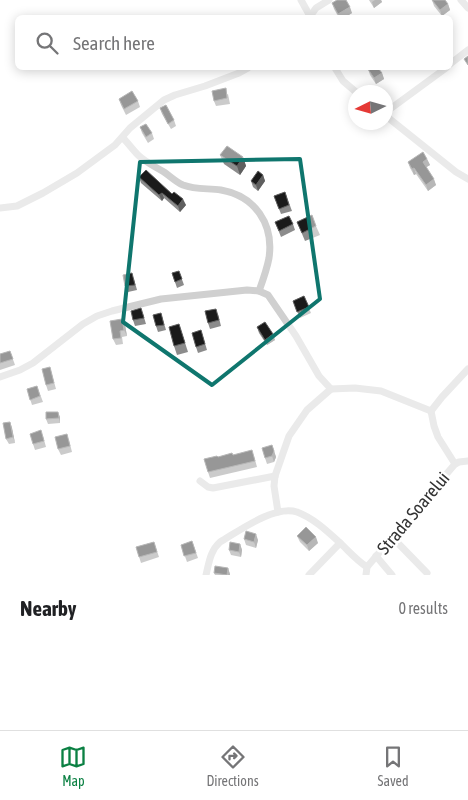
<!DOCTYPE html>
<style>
body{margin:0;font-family:"Asap Condensed",sans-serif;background:#f6f6f6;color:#202124}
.compass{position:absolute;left:348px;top:85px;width:45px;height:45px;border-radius:50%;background:#fff;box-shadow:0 2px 12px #0003;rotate:265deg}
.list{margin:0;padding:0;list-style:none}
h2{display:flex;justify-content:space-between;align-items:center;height:65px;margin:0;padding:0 20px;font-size:21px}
h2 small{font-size:16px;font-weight:400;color:#757577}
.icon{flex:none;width:28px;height:28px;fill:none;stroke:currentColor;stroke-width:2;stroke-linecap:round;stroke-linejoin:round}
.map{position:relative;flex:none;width:468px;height:575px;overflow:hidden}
.search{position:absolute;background:#fff;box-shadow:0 2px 12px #0003;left:15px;right:15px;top:15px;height:55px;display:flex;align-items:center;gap:12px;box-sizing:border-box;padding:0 18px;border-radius:8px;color:#757577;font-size:19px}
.sheet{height:155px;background:#fff}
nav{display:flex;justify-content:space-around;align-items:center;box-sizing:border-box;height:70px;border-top:1px solid #e0e0e0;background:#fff;font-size:14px;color:#757577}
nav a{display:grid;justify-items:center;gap:2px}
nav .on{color:#0b8043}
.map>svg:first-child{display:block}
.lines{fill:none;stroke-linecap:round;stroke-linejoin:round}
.minor{stroke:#d0d0d0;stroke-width:7}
.wall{fill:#8c8c8c}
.shaded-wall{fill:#5f5f5f}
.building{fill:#1a1a1a;stroke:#5f5f5f}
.marked{fill:none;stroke:#0f766e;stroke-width:4;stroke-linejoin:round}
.labels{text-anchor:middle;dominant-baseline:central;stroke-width:5;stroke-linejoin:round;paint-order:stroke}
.street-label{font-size:18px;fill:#333;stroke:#fff}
</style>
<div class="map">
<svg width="468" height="575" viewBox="0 0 468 575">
<rect width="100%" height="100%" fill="#fff"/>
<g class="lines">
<g class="minor">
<path d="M 301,0 L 311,18"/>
<path d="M 461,0 L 468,8"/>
<path d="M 309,18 L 316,8 L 329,0"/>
<path d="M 450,64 L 468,50"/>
<path d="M 335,68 L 343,81 L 356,92"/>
<path d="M 386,112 L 446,68"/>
<path d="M 386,116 L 456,172 L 468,179"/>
<path d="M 123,138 C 128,143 133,150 138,155 C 145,162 156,167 164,172 C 170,176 176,182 183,185 C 196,190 208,188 221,190 C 255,196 274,224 269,258 C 267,269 263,280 259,291"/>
<path d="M 0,208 L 17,206 L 43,193 L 77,173 L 115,145 L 130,128 L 164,100 L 175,95 L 205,86 L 239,73 L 248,68"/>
<path d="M 0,377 L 20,370 L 33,363 L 83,324 L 97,316 L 112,311 L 161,299 L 247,290 L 259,291 L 268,295 L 296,336 L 319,376 L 331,389 L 355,388 L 381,391 L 431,411"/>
<path d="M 431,411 L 434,426 L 438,437 L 455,464"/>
<path d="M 431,411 L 442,397 L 468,369"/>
<path d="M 200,481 L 208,487 L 213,488 L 275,476"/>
<path d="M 278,512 L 274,486 L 275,476 L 289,436 L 307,410 L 331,389"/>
<path d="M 392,537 L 427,573"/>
<path d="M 376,556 L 392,575"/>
<path d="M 206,575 C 209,563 210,551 220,542 C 239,531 274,505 297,512 C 313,518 326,530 338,541 C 349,551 355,559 367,567"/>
<path d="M 309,575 L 340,543"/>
<path d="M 366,575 L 367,567 L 455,464 L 459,462 L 468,461"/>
</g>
</g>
<g class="wall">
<path d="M 369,0 L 381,0 L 382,2 L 374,8 Z"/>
<path d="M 432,0 L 448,4 L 450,10 L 442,16 L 434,6 Z"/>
<path d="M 332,3 L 352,13 L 344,18 L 339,18 L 334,9 Z"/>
<path d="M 368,69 L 382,73 L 384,79 L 376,84 L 370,75 Z"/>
<path d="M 228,94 L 230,104 L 216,106 L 214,101 Z"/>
<path d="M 119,99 L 138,101 L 140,107 L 126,115 L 121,105 Z"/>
<path d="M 160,108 L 174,120 L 176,126 L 171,129 L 162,114 Z"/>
<path d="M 140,127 L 152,133 L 154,139 L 148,143 L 142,133 Z"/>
<path d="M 220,155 L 243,157 L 246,166 L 240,175 L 224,164 Z"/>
<path d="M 427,159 L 430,165 L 426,167 L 436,185 L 428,191 L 416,174 L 414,175 L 410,168 L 408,162 Z"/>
<path d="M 263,175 L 265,181 L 258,191 L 253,187 L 251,181 Z"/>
<path d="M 139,177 L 172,194 L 186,205 L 180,212 L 164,198 L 162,201 L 141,183 Z"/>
<path d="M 285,192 L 292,211 L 281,214 L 274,196 Z"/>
<path d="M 275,222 L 293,224 L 295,230 L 281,237 Z"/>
<path d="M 297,222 L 316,226 L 320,235 L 305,241 Z"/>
<path d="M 179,271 L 184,285 L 177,288 L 172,273 Z"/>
<path d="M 134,279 L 137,290 L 128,292 L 125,286 Z"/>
<path d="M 304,296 L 311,313 L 300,318 L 293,301 Z"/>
<path d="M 161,313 L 166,330 L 158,332 L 156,326 Z"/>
<path d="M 143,314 L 146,324 L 135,326 L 133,320 Z"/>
<path d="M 218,314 L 221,326 L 210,329 L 208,323 Z"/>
<path d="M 122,319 L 125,325 L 127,336 L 122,337 L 123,344 L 116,345 L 113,339 Z"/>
<path d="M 179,324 L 188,352 L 177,355 L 174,346 Z"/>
<path d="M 257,327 L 275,340 L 267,345 L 259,333 Z"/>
<path d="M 201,330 L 207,350 L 198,353 L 196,347 Z"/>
<path d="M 10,351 L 15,365 L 0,370 L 0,354 Z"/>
<path d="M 50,367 L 56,389 L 48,391 L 46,385 Z"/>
<path d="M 37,386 L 43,402 L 32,405 L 27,389 Z"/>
<path d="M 60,417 L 60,423 L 48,424 L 46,419 Z"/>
<path d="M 10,422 L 12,428 L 15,443 L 9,444 L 6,439 Z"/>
<path d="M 43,436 L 46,447 L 35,450 L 33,444 Z"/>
<path d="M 69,440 L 72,452 L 61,455 L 58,449 Z"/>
<path d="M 272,445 L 276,457 L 274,462 L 267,464 L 265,458 Z"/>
<path d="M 233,455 L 254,456 L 257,467 L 210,478 L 208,472 L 218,457 Z"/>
<path d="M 297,536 L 318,543 L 309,551 L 300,542 Z"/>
<path d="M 244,539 L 258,540 L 256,548 L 246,545 Z"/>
<path d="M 192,541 L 198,558 L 187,562 L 181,545 Z"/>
<path d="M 154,542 L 159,557 L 141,563 L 136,547 Z"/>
<path d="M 240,544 L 242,550 L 241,557 L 231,555 L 229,550 Z"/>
<path d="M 228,568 L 230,575 L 215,575 L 214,573 Z"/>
</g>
<g class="shaded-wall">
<path d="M 375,0 L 381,0 L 382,2 L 374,8 L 372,2 Z"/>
<path d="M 448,4 L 450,10 L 442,16 L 440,10 Z"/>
<path d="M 350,7 L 352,13 L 344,18 L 340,18 L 338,14 Z"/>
<path d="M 382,73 L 384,79 L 376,84 L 374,78 Z"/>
<path d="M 243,157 L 246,166 L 240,175 L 237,166 Z"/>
<path d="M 427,159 L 430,165 L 425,168 L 423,162 Z"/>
<path d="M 414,168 L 416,174 L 414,175 L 412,169 Z"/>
<path d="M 263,175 L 265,181 L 258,191 L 256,185 Z"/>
<path d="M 434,179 L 436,185 L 428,191 L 426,185 Z"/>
<path d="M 162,193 L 164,198 L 162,201 L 159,195 Z"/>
<path d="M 183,199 L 186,205 L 180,212 L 178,206 Z"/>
<path d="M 122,319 L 125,325 L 127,336 L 124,330 Z"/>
<path d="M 273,334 L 275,340 L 267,345 L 265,340 Z"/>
<path d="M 58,412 L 60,417 L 60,423 L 59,418 Z"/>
<path d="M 10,422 L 12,428 L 15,443 L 13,437 Z"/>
<path d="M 272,445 L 276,457 L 274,462 L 272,456 Z"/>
<path d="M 256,534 L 258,540 L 256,548 L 254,542 Z"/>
<path d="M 316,537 L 318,543 L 309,551 L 307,545 Z"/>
<path d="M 240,544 L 242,550 L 241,557 L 239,552 Z"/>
<path d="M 228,568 L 230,574 L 230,575 L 228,575 Z"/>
</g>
<g class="building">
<path d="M 337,0 L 346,0 L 350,7 L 338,14 L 332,3 Z"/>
<path d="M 432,0 L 445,0 L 448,4 L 440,10 Z"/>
<path d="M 468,56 L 468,65 L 464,59 Z"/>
<path d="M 371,68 L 378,68 L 382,73 L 374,78 L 368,69 Z"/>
<path d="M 226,88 L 227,98 L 214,101 L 212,91 Z"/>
<path d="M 132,91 L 138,101 L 124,109 L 119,99 Z"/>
<path d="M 166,105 L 174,120 L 168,124 L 160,108 Z"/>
<path d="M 146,124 L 152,133 L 146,137 L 140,127 Z"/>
<path d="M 227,146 L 243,157 L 237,166 L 220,155 Z"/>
<path d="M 423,152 L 427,159 L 423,162 L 434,179 L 426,185 L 414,168 L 412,169 L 408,162 Z"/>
<path d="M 146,170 L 172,194 L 174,192 L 183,199 L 178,206 L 162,193 L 159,195 L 139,177 Z"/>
<path d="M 258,171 L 263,175 L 256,185 L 251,181 Z"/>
<path d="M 285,192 L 289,205 L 279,209 L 274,196 Z"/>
<path d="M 312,215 L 316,226 L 302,233 L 297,222 Z"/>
<path d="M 289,216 L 293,224 L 279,231 L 275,222 Z"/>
<path d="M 179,271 L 182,279 L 175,282 L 172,273 Z"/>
<path d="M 132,273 L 135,285 L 125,286 L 123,275 Z"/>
<path d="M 304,296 L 309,307 L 297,312 L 293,301 Z"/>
<path d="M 141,308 L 144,318 L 133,320 L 131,311 Z"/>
<path d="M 216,309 L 219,320 L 208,323 L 205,311 Z"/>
<path d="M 161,313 L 164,325 L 156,326 L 153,315 Z"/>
<path d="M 122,319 L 124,330 L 120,331 L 121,338 L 113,339 L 110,321 Z"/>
<path d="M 265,322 L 273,334 L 265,340 L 257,327 Z"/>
<path d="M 179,324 L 185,343 L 174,346 L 169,327 Z"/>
<path d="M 201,330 L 205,344 L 196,347 L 192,333 Z"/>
<path d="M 10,351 L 13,359 L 0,363 L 0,354 Z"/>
<path d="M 50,367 L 54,383 L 46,385 L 42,369 Z"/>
<path d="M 37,386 L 40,396 L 30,400 L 27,389 Z"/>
<path d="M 46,412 L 58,412 L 59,418 L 46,419 Z"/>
<path d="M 10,422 L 13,437 L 6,439 L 3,423 Z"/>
<path d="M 41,430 L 44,441 L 33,444 L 30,434 Z"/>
<path d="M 67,434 L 70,446 L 58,449 L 55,437 Z"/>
<path d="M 272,445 L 274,451 L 272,456 L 265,458 L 262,448 Z"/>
<path d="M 252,450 L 255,461 L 208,472 L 204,459 L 217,456 L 218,457 L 232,453 L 233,455 Z"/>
<path d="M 306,527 L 316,537 L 307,545 L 297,536 Z"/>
<path d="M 246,531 L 256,534 L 254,542 L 244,539 Z"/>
<path d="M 192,541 L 196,553 L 184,556 L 181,545 Z"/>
<path d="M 154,542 L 157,552 L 139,557 L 136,547 Z"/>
<path d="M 230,542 L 240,544 L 239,552 L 229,550 Z"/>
<path d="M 215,566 L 228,568 L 227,575 L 214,573 Z"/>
</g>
<path d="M0 0H468V575H0ZM 300,159 L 320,299 L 212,385 L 123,322 L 140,162 Z" fill="#fff" fill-opacity=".55" fill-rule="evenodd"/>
<path class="marked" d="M 300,159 L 320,299 L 212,385 L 123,322 L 140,162 Z"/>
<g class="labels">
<g class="street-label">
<text transform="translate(413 513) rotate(-50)">Strada Soarelui</text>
</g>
</g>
</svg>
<svg class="compass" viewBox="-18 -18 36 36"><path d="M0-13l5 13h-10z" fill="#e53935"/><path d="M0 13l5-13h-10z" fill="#757577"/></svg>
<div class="search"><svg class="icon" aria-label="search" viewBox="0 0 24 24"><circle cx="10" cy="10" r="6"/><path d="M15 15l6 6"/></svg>Search here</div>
</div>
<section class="sheet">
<h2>Nearby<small>0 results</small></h2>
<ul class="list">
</ul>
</section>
<nav>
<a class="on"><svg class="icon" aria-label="map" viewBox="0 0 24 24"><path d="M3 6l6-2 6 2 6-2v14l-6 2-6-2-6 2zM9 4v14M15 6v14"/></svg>Map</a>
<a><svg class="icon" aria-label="directions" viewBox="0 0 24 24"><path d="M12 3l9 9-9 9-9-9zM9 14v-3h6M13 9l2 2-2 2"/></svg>Directions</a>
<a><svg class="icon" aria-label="saved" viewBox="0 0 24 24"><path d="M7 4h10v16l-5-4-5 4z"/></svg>Saved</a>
</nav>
